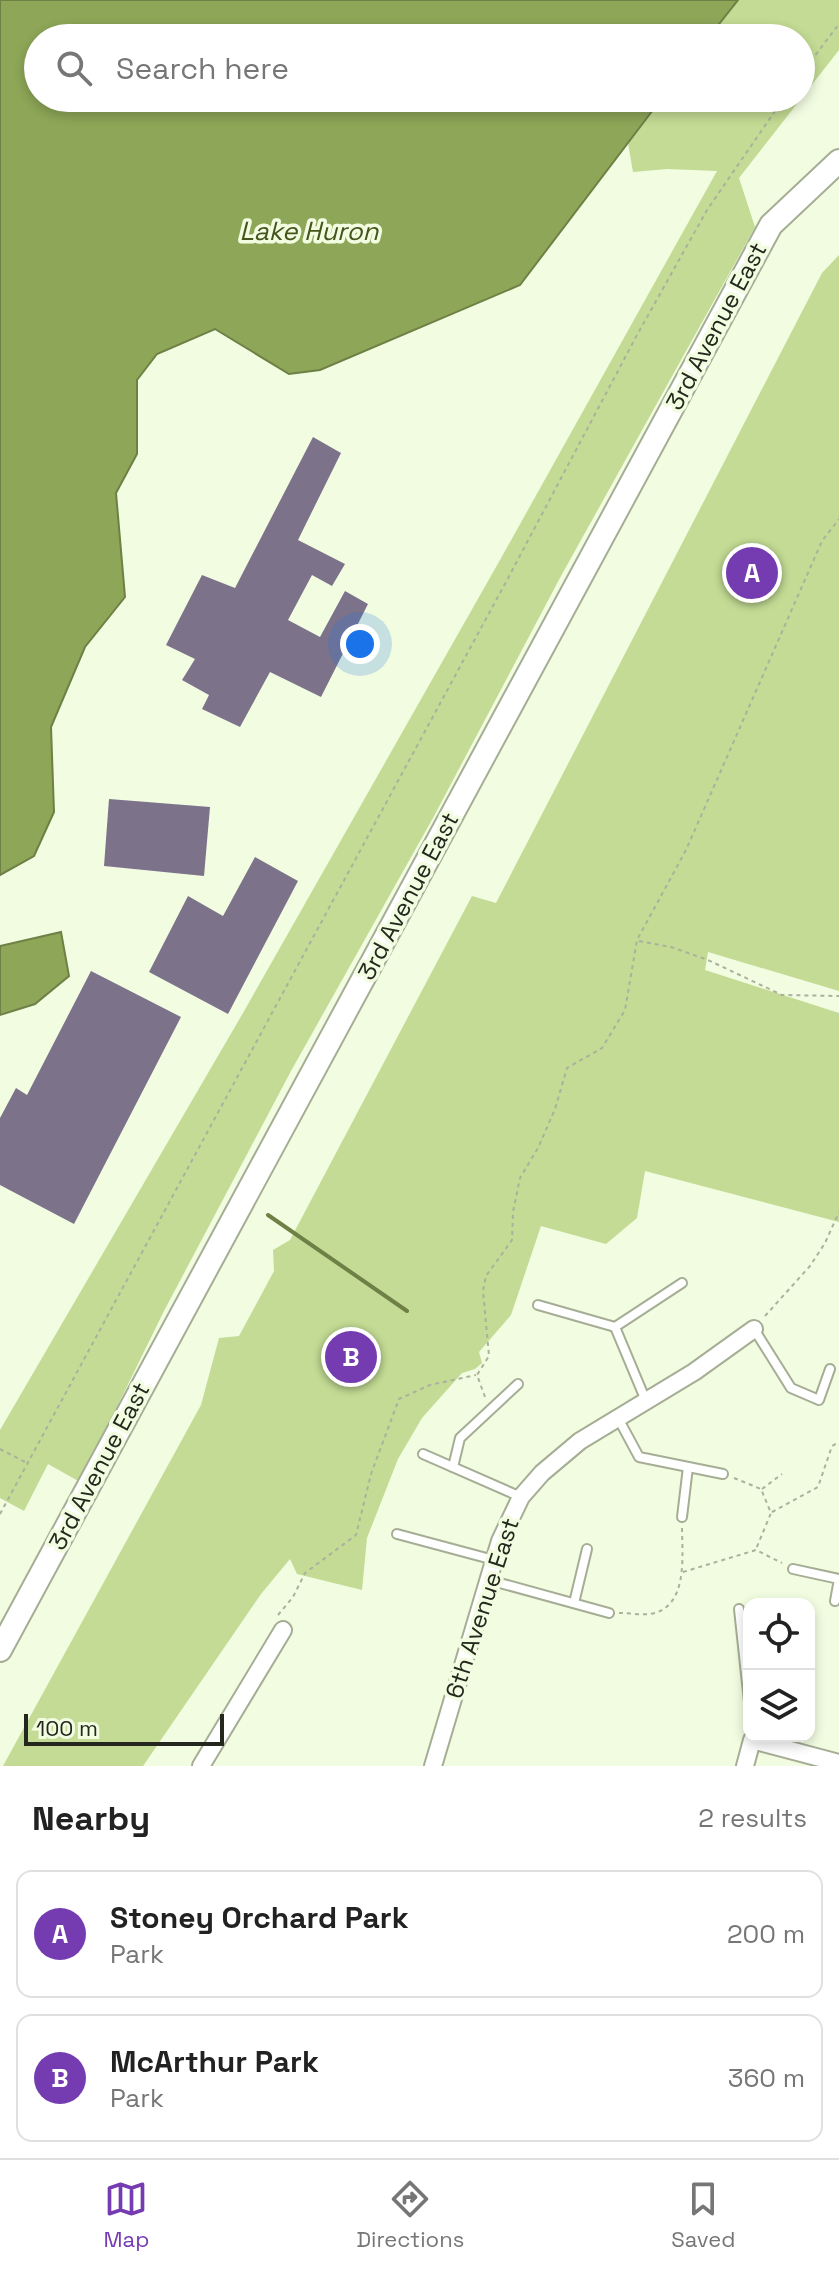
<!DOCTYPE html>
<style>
body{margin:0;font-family:"Space Grotesk",sans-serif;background:#f2f2f2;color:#222}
.controls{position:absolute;right:24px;bottom:24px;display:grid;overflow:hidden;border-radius:16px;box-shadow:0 4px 12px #0003}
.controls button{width:72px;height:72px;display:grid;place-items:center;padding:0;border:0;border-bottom:2px solid #e0e0e0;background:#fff;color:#222;font:40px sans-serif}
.scale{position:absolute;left:24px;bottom:20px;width:200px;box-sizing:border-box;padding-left:8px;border:4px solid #24271d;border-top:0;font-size:22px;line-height:28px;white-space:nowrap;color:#24271d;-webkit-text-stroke:6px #f2fce1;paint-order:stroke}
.you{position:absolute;left:360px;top:644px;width:28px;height:28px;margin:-20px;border:6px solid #fff;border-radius:50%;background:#1a73e8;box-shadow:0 0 0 12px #1a73e833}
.badge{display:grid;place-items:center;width:52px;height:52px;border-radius:50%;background:#753cb2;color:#fff;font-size:26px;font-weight:700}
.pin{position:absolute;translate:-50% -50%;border:4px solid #fff;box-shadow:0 2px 8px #0006}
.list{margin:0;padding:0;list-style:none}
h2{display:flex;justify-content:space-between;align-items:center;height:104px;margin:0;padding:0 32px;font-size:34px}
h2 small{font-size:26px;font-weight:400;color:#767676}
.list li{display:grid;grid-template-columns:52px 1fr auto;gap:24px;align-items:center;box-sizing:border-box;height:128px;margin:0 16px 16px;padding:0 16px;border:2px solid #e0e0e0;border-radius:16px}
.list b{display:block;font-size:30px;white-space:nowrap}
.list p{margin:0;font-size:26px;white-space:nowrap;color:#767676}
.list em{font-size:26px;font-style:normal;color:#767676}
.icon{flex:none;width:44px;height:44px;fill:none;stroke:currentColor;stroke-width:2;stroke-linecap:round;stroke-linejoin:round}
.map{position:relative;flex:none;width:839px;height:1766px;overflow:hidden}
.search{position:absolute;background:#fff;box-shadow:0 4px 12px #0003;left:24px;right:24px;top:24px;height:88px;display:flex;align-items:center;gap:20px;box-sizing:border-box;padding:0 28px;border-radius:44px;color:#767676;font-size:30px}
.sheet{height:392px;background:#fff}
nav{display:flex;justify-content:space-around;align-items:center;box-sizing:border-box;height:112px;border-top:2px solid #e0e0e0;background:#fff;font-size:22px;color:#767676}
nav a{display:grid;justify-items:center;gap:4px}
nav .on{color:#753cb2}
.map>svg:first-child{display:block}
.green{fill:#c3db94}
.water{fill:#8da657;stroke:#6e8046;stroke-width:2}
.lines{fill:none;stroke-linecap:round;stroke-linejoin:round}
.stream{stroke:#6e8046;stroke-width:4}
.building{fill:#7c738b}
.lane-casing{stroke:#a5ae95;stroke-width:12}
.street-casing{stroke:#a5ae95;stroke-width:20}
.secondary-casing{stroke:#a5ae95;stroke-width:26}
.path{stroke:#aab19c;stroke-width:2;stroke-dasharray:4 4;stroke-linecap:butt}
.lane{stroke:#fff;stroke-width:8}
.street{stroke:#fff;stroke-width:16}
.secondary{stroke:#fff;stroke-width:22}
.labels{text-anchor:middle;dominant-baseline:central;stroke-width:7;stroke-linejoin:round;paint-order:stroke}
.street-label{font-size:24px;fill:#24271d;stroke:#f2fce1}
.water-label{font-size:26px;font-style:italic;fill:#45551c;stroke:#f2fce1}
</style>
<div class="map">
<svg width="839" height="1766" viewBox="0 0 839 1766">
<rect width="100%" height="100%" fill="#f2fce1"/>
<g class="green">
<path d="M 738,0 L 839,0 L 839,50 L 739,178 L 755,227 L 561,576 L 433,818 L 291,1071 L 164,1311 L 80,1482 L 48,1464 L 24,1511 L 0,1498 L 0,1430 L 243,1013 L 500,560 L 717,171 L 667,169 L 633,172 L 628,143 L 662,98 L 801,98 L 801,38 L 708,38 Z"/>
<path d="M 839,255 L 839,991 L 708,952 L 705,970 L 839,1013 L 839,1222 L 645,1171 L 637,1218 L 606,1244 L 541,1226 L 511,1315 L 479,1352 L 482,1363 L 475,1369 L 462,1373 L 422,1418 L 398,1459 L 367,1538 L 362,1590 L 297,1574 L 290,1559 L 261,1594 L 143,1766 L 3,1766 L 201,1405 L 219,1338 L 239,1336 L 274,1271 L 273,1250 L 290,1240 L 472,896 L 496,903 L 822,273 Z"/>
</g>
<g class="water">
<path d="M 0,0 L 738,0 L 708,38 L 38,38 L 38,98 L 662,98 L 520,285 L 320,370 L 289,374 L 215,329 L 157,354 L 137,380 L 137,454 L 116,493 L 125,597 L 85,647 L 51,727 L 54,812 L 34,856 L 0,875 Z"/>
<path d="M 61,932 L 69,976 L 35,1004 L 0,1015 L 0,946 Z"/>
</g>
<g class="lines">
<path class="stream" d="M 268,1215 L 407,1311"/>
</g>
<g class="building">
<path d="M 313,437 L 341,453 L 298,540 L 345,564 L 332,586 L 312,575 L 288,620 L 320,637 L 345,591 L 368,604 L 321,697 L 270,672 L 240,727 L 202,709 L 209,695 L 182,680 L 195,659 L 166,645 L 202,575 L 235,588 Z"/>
<path d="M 109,799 L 210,807 L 204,876 L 104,866 Z"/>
<path d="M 255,857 L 298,881 L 228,1014 L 149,972 L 188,896 L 223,916 Z"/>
<path d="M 91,971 L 181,1017 L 74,1224 L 0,1185 L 0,1118 L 16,1088 L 27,1095 Z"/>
</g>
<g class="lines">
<defs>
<g id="lane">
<path d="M 538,1305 L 615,1327 L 646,1401"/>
<path d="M 615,1327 L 682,1283"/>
<path d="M 754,1329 L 791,1388 L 819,1400 L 830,1369"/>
<path d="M 618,1418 L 639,1457 L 723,1474"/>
<path d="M 423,1454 L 521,1497"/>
<path d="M 453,1467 L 460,1438 L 518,1384"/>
<path d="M 682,1517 L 688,1467"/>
<path d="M 397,1534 L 494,1560"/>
<path d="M 793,1569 L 839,1579 L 835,1601"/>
<path d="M 489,1580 L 609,1613"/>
<path d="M 574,1603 L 587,1549"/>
<path d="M 739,1609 L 749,1702"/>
</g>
<g id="street">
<path d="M 201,1766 L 283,1630"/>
<path d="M 433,1766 L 500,1541 L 521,1497 L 542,1473 L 580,1441 L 694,1372 L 754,1329"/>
<path d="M 745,1766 L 752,1740 L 839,1763"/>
</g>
<path id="secondary" d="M 0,1650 L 771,225 L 839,161"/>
</defs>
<use href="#lane" class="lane-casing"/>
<use href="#street" class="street-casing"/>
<use href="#secondary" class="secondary-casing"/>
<g class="path">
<path d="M 801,74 L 839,24"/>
<path d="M 639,941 L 671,947 L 708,960 L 782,995 L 839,996"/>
<path d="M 765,1316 L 810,1266 L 825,1243 L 839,1212"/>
<path d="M 485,1397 L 477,1375 L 489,1356 L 483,1291 L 486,1276 L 512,1240 L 513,1212 L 520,1178 L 538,1148 L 555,1109 L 567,1068 L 602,1048 L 625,1010 L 637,940 L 686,850 L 822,541 L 839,519"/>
<path d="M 0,1449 L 27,1463"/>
<path d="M 734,1478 L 761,1489 L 771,1513 L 756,1549"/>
<path d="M 762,1489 L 782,1474"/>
<path d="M 772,1512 L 818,1487 L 832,1446 L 839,1442"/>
<path d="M 0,1514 L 506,582 L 637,335 L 707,210 L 784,98"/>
<path d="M 683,1572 L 756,1550 L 782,1563"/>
<path d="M 619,1613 C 629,1613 641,1615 650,1614 C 689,1608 682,1555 682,1527"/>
<path d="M 278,1615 L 293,1597 L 305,1573 L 356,1535 L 371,1474 L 399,1399 L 430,1385 L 476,1375"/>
</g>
<use href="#lane" class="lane"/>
<use href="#street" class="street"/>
<use href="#secondary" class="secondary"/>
</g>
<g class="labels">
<g class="street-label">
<text transform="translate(716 326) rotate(-62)">3rd Avenue East</text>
<text transform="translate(408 896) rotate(-62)">3rd Avenue East</text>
<text transform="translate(99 1466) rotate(-62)">3rd Avenue East</text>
<text transform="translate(482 1608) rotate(-72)">6th Avenue East</text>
</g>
<g class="water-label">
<text x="309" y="231">Lake Huron</text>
</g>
</g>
</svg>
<div class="controls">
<button><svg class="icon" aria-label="locate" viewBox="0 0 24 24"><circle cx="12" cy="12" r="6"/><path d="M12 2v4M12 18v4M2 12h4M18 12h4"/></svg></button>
<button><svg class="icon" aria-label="layers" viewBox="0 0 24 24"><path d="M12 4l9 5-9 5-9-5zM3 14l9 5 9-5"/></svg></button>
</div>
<div class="scale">100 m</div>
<div class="you"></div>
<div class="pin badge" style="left:752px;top:573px">A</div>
<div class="pin badge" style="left:351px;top:1357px">B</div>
<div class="search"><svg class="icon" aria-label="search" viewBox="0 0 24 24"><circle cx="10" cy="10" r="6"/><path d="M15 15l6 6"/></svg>Search here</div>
</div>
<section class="sheet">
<h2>Nearby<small>2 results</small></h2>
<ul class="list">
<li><span class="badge">A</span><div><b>Stoney Orchard Park</b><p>Park</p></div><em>200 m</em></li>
<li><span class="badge">B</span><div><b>McArthur Park</b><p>Park</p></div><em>360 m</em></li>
</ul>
</section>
<nav>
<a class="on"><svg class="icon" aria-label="map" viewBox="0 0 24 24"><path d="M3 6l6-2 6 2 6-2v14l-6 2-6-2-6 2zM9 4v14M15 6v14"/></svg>Map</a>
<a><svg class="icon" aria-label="directions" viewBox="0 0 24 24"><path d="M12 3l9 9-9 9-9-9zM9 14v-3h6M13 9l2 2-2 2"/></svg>Directions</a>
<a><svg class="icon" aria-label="saved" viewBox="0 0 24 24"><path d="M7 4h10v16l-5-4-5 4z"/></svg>Saved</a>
</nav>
